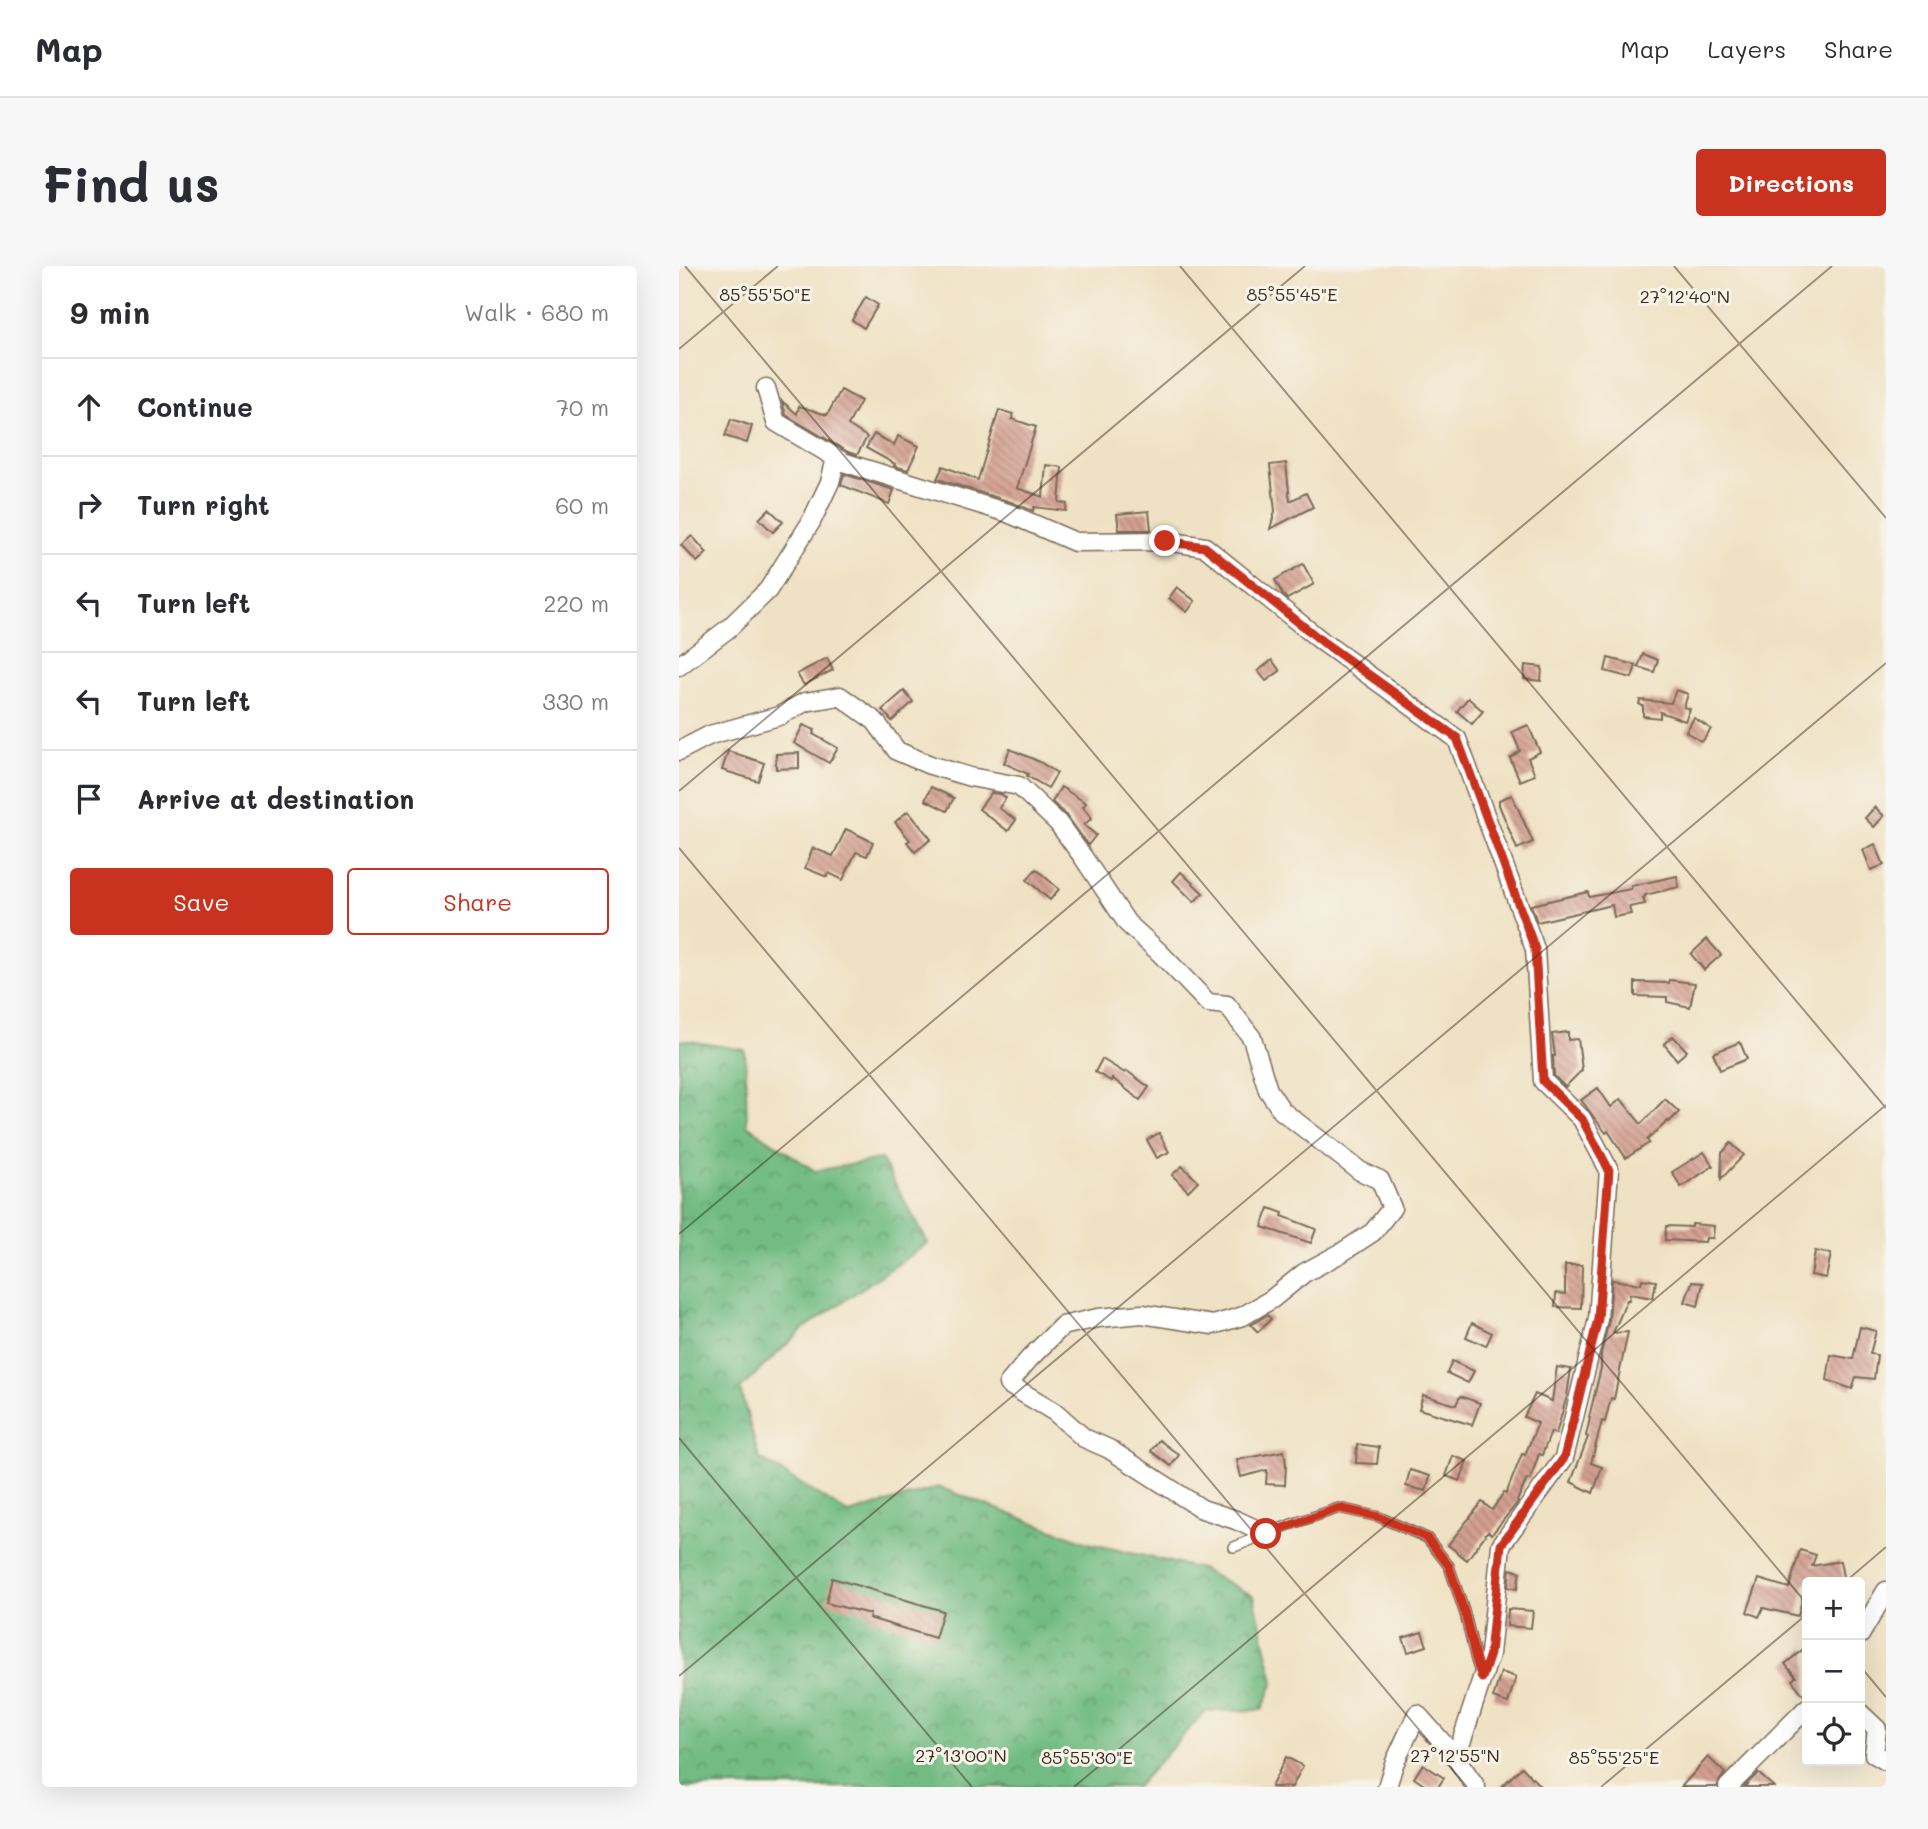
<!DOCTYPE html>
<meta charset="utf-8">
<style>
body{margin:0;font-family:Mali,sans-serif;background:#f7f7f7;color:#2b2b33}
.controls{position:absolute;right:21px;bottom:21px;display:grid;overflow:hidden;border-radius:7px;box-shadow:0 7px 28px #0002}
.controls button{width:63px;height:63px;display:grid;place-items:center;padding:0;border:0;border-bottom:2px solid #e1e1e2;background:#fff;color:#2b2b33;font:35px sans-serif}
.stop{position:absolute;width:21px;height:21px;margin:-16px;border:5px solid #c8321e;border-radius:50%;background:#fff}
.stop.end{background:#c8321e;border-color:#fff;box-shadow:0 2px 7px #0008}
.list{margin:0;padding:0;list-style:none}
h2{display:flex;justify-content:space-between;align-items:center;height:91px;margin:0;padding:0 28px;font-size:30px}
h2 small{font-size:23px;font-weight:400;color:#7c7c81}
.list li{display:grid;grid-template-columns:46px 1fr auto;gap:21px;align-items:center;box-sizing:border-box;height:98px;padding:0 28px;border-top:2px solid #e1e1e2}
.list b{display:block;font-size:26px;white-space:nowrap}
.list em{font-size:23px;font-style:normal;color:#7c7c81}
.actions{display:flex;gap:14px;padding:21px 28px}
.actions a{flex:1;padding:16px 0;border:2px solid #c8321e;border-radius:7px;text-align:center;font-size:24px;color:#c8321e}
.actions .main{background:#c8321e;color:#fff}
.icon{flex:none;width:38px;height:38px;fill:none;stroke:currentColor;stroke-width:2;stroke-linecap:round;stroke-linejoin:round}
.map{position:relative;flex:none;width:1207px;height:1521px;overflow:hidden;border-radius:7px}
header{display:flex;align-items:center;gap:42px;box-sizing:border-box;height:98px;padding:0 35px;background:#fff;border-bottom:2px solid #e1e1e2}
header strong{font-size:33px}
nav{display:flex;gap:38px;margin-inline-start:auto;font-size:24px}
.intro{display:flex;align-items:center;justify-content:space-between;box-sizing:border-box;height:168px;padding:0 42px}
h1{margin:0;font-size:49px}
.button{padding:18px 32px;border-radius:7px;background:#c8321e;color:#fff;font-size:24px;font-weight:700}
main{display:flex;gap:42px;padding:0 42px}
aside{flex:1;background:#fff;border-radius:7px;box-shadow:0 7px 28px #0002}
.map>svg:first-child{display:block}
.forest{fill:url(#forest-crowns);stroke:#567350;stroke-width:2}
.building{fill:url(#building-back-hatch)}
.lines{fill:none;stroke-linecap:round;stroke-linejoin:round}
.service-casing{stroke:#7a6a58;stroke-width:12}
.minor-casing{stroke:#7a6a58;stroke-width:21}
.service{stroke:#fff;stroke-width:9}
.minor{stroke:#fff;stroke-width:18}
.route{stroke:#c8321e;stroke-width:9}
.ticks{fill:none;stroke:#3b2a1e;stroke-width:2;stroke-opacity:0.45}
.ticks-label{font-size:18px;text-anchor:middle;fill:#3b2a1e;stroke:#f7f3e8;stroke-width:6;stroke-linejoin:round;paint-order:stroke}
</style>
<header>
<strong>Map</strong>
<nav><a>Map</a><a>Layers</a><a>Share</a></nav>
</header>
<div class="intro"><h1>Find us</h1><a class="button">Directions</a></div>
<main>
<aside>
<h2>9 min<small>Walk · 680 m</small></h2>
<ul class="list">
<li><svg class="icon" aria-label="ahead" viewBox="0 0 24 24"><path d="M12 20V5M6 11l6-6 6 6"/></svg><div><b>Continue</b></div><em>70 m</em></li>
<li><svg class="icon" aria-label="right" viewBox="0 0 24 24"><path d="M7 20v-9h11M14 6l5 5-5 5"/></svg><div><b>Turn right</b></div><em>60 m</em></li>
<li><svg class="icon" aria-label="left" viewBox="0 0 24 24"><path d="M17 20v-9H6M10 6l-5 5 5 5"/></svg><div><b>Turn left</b></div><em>220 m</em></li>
<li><svg class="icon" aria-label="left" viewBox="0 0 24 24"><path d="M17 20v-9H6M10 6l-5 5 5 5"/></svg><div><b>Turn left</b></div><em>330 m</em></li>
<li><svg class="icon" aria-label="arrive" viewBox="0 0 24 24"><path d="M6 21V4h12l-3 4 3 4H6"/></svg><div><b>Arrive at destination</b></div></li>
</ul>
<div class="actions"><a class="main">Save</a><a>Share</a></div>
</aside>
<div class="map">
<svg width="1207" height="1521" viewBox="0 0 1207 1521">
<defs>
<pattern id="forest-crowns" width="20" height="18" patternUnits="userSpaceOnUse" patternTransform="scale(1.75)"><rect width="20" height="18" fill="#72bc83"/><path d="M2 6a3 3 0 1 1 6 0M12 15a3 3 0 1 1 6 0" fill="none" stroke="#5f996b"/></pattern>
<pattern id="building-back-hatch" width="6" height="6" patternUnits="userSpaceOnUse" patternTransform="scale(1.75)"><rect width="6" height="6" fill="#d39f91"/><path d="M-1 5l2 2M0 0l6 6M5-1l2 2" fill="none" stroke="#ac8276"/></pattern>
</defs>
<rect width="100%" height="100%" fill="#f7f3e8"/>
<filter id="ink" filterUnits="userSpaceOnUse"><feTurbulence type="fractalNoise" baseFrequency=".0143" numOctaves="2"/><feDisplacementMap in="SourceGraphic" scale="14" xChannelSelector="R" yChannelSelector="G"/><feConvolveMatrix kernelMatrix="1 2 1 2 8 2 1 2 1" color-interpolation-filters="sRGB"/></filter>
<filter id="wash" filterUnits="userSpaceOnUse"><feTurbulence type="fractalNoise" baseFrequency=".00686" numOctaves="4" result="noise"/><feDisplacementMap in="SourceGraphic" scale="28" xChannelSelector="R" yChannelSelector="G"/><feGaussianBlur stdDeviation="1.57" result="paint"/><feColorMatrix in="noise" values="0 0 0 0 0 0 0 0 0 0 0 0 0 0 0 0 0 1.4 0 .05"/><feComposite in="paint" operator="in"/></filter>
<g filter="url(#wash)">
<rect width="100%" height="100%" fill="#efe1c3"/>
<path class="forest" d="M 5,774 L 66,784 L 68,859 L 136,905 L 202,893 L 249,977 L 124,1063 L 61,1123 L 80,1192 L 170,1248 L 260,1221 L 409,1277 L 521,1303 L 575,1330 L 595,1416 L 583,1444 L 526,1445 L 457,1521 L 0,1521 L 0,776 Z"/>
<g id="blocks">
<g class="building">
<path d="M 187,31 L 199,39 L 185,62 L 173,54 Z"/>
<path d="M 162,124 L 182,135 L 169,159 L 188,171 L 178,189 L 169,186 L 107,149 L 103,135 L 118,148 L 120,140 L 148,149 Z"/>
<path d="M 320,144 L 334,148 L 333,153 L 357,161 L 338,222 L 364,231 L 367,199 L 383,201 L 380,236 L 388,238 L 387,245 L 355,241 L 354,245 L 332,236 L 258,213 L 264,200 L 299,214 Z"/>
<path d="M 52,153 L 73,160 L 68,177 L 46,170 Z"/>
<path d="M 195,168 L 215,179 L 219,170 L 240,180 L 229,204 L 215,200 L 216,198 L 187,182 Z"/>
<path d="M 607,197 L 611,235 L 627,227 L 634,241 L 591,263 L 596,245 L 591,199 Z"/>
<path d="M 165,208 L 215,224 L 210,238 L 162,219 Z"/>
<path d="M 90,243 L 104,256 L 94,266 L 80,253 Z"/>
<path d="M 470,245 L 472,264 L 440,264 L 438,248 Z"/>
<path d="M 13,270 L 28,287 L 18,296 L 2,279 Z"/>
<path d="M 624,298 L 635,318 L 608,333 L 604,329 L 596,314 Z"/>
<path d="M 498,321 L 516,335 L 508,346 L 490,332 Z"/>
<path d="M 964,388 L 979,394 L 975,406 L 959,401 Z"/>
<path d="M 148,392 L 154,404 L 125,419 L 118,408 Z"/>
<path d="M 929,392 L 957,399 L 953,412 L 926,405 Z"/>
<path d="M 593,394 L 601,405 L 587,415 L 579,405 Z"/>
<path d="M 846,399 L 863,401 L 862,415 L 845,413 Z"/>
<path d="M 997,424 L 1009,428 L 1005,441 L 1011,443 L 1006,455 L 981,446 L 981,452 L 964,450 L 964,440 L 960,438 L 961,434 L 992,437 Z"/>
<path d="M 225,425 L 234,436 L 213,455 L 203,444 Z"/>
<path d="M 789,432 L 804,445 L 793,458 L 778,445 Z"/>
<path d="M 1015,452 L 1032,463 L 1023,476 L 1007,466 Z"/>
<path d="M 124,459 L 136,464 L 134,468 L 159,482 L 150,497 L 115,477 Z"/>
<path d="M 849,459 L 861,486 L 849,492 L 856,509 L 841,515 L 831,492 L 841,485 L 833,466 Z"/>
<path d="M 331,483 L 361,496 L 378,507 L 369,522 L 348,510 L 349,508 L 325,497 Z"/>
<path d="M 49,485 L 85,497 L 79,515 L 43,504 Z"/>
<path d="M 120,487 L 120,502 L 97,503 L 97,488 Z"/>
<path d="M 252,521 L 275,532 L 268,545 L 246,534 Z"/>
<path d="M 382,521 L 407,537 L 404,541 L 413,552 L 405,559 L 417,569 L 409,579 L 388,550 L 373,536 Z"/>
<path d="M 312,527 L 322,528 L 327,532 L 320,542 L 337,554 L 329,565 L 300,543 Z"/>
<path d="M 833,529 L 854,576 L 838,583 L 820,539 L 820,534 Z"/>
<path d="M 1196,541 L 1205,550 L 1195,561 L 1186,552 Z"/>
<path d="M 229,545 L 252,573 L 236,586 L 228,576 L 231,574 L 216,556 Z"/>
<path d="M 167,563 L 194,576 L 188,590 L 177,586 L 164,614 L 150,607 L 148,611 L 126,602 L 134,582 L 154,590 Z"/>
<path d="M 1196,578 L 1205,599 L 1192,604 L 1184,584 Z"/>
<path d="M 357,603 L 380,623 L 371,634 L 348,614 Z"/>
<path d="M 502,606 L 524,627 L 515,636 L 494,615 Z"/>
<path d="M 998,610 L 1000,621 L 966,629 L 966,631 L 964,632 L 966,638 L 950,641 L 952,648 L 935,651 L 933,639 L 858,656 L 852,639 L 909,626 L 910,631 L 952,623 L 952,620 Z"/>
<path d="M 1028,673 L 1042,689 L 1025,704 L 1012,688 Z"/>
<path d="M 990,714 L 1016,717 L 1011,741 L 988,736 L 988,731 L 956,730 L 956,716 L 990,717 Z"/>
<path d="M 889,766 L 889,774 L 899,773 L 903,804 L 886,821 L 875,810 L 874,790 L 876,790 L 873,768 Z"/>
<path d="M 994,770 L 1008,785 L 998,794 L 985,778 Z"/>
<path d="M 1061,776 L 1068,793 L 1041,804 L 1034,787 Z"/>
<path d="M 423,793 L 446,807 L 448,805 L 470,821 L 461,834 L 433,812 L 432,815 L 416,806 Z"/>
<path d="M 919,822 L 932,841 L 942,833 L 962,858 L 986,833 L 1000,846 L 990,856 L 989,855 L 968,874 L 970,877 L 947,892 L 929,865 L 927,867 L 902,834 Z"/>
<path d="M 480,867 L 490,886 L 478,892 L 468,874 Z"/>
<path d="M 1052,877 L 1065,889 L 1042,913 L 1043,887 Z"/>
<path d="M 1025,886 L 1034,900 L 1002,921 L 993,906 Z"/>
<path d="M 503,900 L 519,915 L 509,925 L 493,909 Z"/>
<path d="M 590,942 L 604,947 L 603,950 L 637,963 L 632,977 L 583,961 Z"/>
<path d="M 1013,958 L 1035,960 L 1034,972 L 1027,972 L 1026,976 L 986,974 L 987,960 L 1013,961 Z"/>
<path d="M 1136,985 L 1152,988 L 1147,1012 L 1132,1009 Z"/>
<path d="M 886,999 L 903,999 L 902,1042 L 876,1041 L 877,1027 L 886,1028 Z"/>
<path d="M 963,1013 L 977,1015 L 974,1032 L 951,1028 L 950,1034 L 948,1034 L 934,1067 L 949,1066 L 935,1133 L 932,1132 L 926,1156 L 923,1155 L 912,1197 L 923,1201 L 914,1227 L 892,1216 L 909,1171 L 907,1170 L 911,1152 L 910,1151 L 922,1102 L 922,1088 L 930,1054 L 933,1014 L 962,1018 Z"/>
<path d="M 1013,1016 L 1024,1017 L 1019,1040 L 1006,1036 Z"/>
<path d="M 588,1049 L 592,1053 L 579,1066 L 572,1059 Z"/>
<path d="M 793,1057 L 813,1067 L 807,1080 L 787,1071 Z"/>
<path d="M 1181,1061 L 1197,1065 L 1191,1088 L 1198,1089 L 1195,1113 L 1177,1111 L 1173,1123 L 1148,1114 L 1152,1089 L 1174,1093 Z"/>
<path d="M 773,1095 L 795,1105 L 789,1117 L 768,1107 Z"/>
<path d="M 878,1101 L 892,1103 L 888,1130 L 877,1168 L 872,1166 L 863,1189 L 860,1188 L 851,1214 L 848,1213 L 838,1235 L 839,1236 L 813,1268 L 809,1265 L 788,1294 L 769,1279 L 803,1236 L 813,1244 L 825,1226 L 827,1228 L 843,1188 L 846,1189 L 859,1157 L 845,1151 L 856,1128 L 873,1135 Z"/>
<path d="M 744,1129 L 777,1139 L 781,1130 L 801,1137 L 793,1159 L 740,1143 Z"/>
<path d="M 480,1174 L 500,1189 L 492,1200 L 472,1185 Z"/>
<path d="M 678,1178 L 700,1181 L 698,1198 L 677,1197 Z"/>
<path d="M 605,1185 L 607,1198 L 606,1219 L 587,1218 L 588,1204 L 562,1211 L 558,1194 Z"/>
<path d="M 774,1190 L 788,1195 L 781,1215 L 767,1210 Z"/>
<path d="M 731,1204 L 751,1210 L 747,1225 L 727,1220 Z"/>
<path d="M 1121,1284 L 1137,1289 L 1133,1300 L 1161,1295 L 1165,1316 L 1127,1316 L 1119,1350 L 1084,1342 L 1080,1351 L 1068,1346 L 1080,1313 L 1110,1322 Z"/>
<path d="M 831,1303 L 841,1306 L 838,1323 L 829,1321 Z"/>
<path d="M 153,1312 L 264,1345 L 256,1372 L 190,1352 L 191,1348 L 147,1337 Z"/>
<path d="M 829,1343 L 854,1345 L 852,1362 L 828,1360 Z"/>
<path d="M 743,1366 L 748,1380 L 729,1386 L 724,1372 Z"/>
<path d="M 1128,1380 L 1128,1431 L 1126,1431 L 1113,1414 L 1117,1411 L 1106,1398 Z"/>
<path d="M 822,1406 L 837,1411 L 829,1437 L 814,1432 Z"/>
<path d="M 607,1491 L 624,1500 L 613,1521 L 592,1521 Z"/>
<path d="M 1029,1491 L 1046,1507 L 1041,1514 L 1038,1521 L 1002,1521 Z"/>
<path d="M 744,1498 L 765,1512 L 759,1521 L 748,1521 L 735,1512 Z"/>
<path d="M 843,1501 L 862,1521 L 822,1521 Z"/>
<path d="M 1079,1507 L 1095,1521 L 1065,1521 Z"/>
</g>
</g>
</g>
<g filter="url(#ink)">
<use href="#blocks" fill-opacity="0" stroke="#7a6a58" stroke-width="2"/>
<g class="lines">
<defs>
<path id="service" d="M 555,1281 L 610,1259 L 660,1242 L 700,1251 L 748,1272 L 770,1300 L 786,1348 L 797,1394 L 802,1409"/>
<g id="minor">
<path d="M 87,122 L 97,156 L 164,196 L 329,247 L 396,276 L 487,275 L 526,281 L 644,376 L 778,473 L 856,683 L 864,815 L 903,853 L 930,904 L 919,1053 L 885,1192 L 822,1279 L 811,1388 L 777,1492 L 797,1521"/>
<path d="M 0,400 L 50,362 L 89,324 L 132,256 L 151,216 L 157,192"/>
<path d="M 0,485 L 31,469 L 100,450 L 126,436 L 161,430 L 196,455 L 218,485 L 251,499 L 291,511 L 340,520 L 379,557 L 404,591 L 448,657 L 480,686 L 529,737 L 548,739 L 573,772 L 589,824 L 603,845 L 681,905 L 701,914 L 713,942 L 694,966 L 662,987 L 625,1007 L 593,1033 L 564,1050 L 534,1059 L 463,1048 L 419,1052 L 383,1060 L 350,1093 L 329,1118 L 376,1146 L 405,1172 L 430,1183 L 523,1243 L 557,1254 L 587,1268"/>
<path d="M 1181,1369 L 1207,1325"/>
<path d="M 1181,1447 L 1198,1463 L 1195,1488 L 1207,1495"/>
<path d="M 708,1521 L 715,1498 L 738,1448 L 777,1492"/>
<path d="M 1049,1521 L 1128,1442"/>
</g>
</defs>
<use href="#service" class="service-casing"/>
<use href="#minor" class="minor-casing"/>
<use href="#service" class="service"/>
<use href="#minor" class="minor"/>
</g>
</g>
<g class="lines" filter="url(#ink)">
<path class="route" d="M 486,275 L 526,281 L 644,376 L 778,472 L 856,683 L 864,815 L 903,853 L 930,904 L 919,1053 L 885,1192 L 822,1279 L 811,1388 L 803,1412 L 797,1394 L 786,1348 L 770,1300 L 748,1272 L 700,1251 L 660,1242 L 587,1268"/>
</g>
<path class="ticks" d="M 6,0 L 1128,1338M 501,0 L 1207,842M 995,0 L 1207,252M 0,83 L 99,0M 0,525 L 626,0M 0,582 L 788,1521M 0,968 L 1153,0M 0,1172 L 293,1521M 1166,1316 L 1207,1281M 1181,1400 L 1207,1431M 0,1410 L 1207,397M 395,1521 L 1207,839M 922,1521 L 1128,1348"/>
<g class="ticks-label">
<text x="86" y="35">85°55'50"E</text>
<text x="613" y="35">85°55'45"E</text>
<text x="1006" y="37">27°12'40"N</text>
<text x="282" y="1496">27°13'00"N</text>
<text x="776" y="1496">27°12'55"N</text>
<text x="408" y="1498">85°55'30"E</text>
<text x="935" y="1498">85°55'25"E</text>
</g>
</svg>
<div class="controls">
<button>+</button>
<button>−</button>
<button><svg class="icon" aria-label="locate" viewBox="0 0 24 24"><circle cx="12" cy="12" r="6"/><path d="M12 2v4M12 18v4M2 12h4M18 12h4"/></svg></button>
</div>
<div class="stop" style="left:587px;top:1268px"></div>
<div class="stop end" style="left:486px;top:275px"></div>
</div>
</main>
